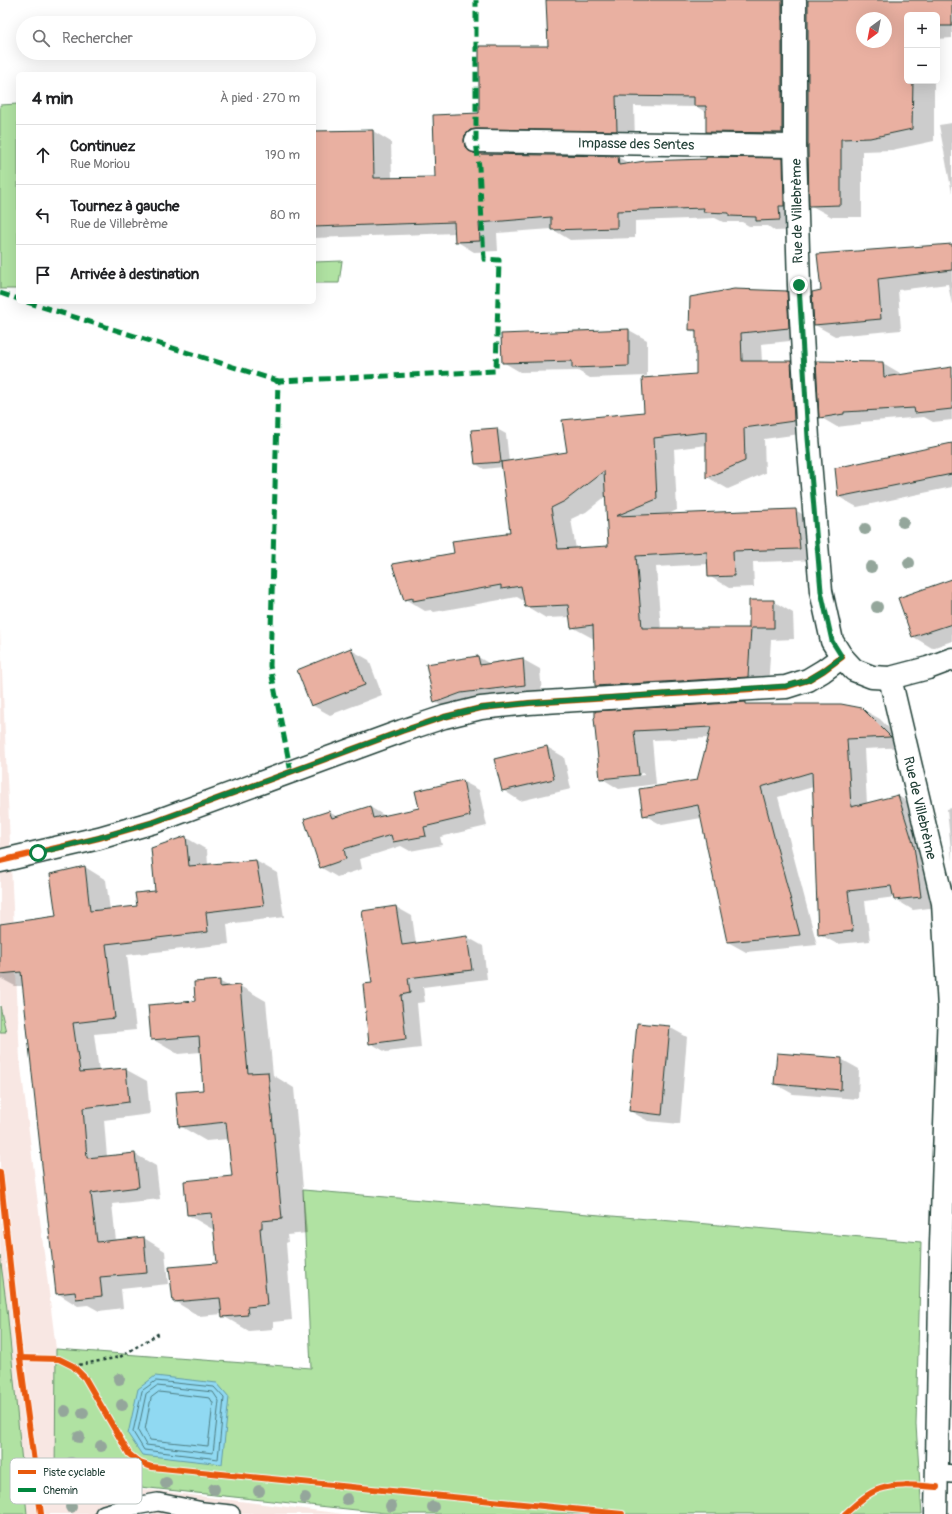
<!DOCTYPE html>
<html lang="fr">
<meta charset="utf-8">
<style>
body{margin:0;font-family:Pangolin,sans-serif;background:#f2f2f2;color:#202124}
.controls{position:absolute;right:12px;top:12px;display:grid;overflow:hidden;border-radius:6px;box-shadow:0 4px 16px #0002}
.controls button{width:36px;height:36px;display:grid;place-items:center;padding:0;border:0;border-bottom:1px solid #e0e0e0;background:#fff;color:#202124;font:20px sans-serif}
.compass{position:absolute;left:856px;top:12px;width:36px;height:36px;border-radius:50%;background:#fff;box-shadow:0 4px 16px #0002;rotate:212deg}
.stop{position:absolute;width:12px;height:12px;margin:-9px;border:3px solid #0b8043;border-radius:50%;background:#fff}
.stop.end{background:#0b8043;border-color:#fff;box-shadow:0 1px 4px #0008}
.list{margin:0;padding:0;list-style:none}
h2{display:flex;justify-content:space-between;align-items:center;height:52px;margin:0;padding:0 16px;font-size:17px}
h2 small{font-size:13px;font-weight:400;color:#757577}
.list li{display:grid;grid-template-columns:26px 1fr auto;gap:12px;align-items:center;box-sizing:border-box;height:60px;padding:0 16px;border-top:1px solid #e0e0e0}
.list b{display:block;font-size:15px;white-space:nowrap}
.list p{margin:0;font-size:13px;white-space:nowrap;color:#757577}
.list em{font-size:13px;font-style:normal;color:#757577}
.icon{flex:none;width:22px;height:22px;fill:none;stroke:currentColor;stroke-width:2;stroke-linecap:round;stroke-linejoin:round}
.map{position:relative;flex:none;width:952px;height:1514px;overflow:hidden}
.search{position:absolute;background:#fff;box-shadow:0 4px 16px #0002;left:16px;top:16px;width:300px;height:44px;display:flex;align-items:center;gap:10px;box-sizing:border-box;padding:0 14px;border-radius:22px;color:#757577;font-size:15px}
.panel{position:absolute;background:#fff;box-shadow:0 4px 16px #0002;left:16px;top:72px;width:300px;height:232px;border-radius:6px}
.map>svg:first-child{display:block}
.built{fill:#f8e7e3}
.green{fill:#b0e2a2;stroke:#68906b}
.water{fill:#90d9f2;stroke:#639ba6}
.shadow{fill:#0003;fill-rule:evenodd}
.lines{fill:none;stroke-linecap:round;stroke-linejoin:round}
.shore{stroke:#4c7b80;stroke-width:1}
.building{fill:#e9b0a1;stroke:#1f3d34;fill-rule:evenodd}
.service-casing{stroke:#1f3d34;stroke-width:20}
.minor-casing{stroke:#1f3d34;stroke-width:25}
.path{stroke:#1f3d34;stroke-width:2.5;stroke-dasharray:3 3;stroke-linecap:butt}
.service{stroke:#fff;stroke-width:17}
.minor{stroke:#fff;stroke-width:22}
.quiet{stroke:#00873e;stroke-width:5;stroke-dasharray:10 5;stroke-linecap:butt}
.cycleway-casing{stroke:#fff;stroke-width:8}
.cycleway{stroke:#e8590c;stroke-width:6}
.tree{fill:#94a69b}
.route{stroke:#0b8043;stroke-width:5}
.labels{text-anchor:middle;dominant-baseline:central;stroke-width:3;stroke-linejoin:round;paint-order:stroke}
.street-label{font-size:14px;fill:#1f3d34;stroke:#fff}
.key{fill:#fff;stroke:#bcc5c2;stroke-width:1}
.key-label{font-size:11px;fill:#1f3d34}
</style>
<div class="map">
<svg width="952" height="1514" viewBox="0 0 952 1514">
<rect width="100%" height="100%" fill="#fff"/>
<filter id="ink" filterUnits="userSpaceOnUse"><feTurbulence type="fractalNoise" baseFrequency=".025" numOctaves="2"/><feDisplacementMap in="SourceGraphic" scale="8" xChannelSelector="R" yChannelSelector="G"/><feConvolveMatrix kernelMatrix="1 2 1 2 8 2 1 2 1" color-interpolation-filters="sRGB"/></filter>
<g filter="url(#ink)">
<path class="built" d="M 0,628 L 20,1059 L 56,1349 L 55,1478 L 344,1514 L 0,1514 Z"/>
<g class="green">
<path d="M 18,104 L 18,289 L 0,289 L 0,105 Z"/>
<path d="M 342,261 L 339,283 L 314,283 L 314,262 Z"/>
<path d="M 0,1006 L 6,1032 L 0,1032 Z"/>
<path d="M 303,1190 L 921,1242 L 916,1425 L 922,1514 L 394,1514 L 55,1478 L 56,1349 L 311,1368 Z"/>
<path d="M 0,1256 L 7,1309 L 27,1514 L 0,1514 Z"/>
</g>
<path class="water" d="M 155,1376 L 217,1383 L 229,1397 L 222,1464 L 142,1455 L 128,1434 L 138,1389 Z"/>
<g class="shadow">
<path d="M 547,0 L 804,0 L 800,143 L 725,142 L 707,132 L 707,113 L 697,107 L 634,106 L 635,141 L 481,151 L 482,155 L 618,157 L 630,164 L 783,159 L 801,170 L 798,230 L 775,231 L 768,226 L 749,226 L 742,222 L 723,222 L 715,218 L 635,221 L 635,238 L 570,240 L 552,229 L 497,233 L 498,251 L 474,252 L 456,241 L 456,233 L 314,238 L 314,132 L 373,131 L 391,142 L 392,179 L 436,178 L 434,116 L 480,114 L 550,47 Z"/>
<path d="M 808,0 L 952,0 L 952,38 L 937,39 L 937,15 L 907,15 L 907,81 L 934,81 L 934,141 L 892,150 L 862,151 L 862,217 L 832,217 L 810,205 ZM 862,18 L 886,18 L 886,42 L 862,42 Z"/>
<path d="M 952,123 L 952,193 L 939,125 Z"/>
<path d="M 952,246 L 952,305 L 948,284 L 898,290 L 901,330 L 835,336 L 815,325 L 822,291 Z"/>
<path d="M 787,292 L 807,303 L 809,339 L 761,344 L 762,362 L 791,362 L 811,374 L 814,432 L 764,439 L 765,473 L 728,489 L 707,477 L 707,445 L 674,449 L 677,510 L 666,515 L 795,510 L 816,522 L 820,560 L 753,562 L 754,587 L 729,588 L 709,576 L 709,564 L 656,567 L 661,629 L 750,629 L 750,601 L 773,601 L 793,613 L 794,639 L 771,640 L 768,688 L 616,697 L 596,686 L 594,639 L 572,627 L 571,617 L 546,618 L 526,606 L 525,600 L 522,600 L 517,597 L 434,612 L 431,610 L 425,611 L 405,599 L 455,554 L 507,535 L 511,533 L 503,467 L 484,469 L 476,464 L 472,431 L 497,429 L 506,434 L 509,462 L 568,453 L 645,412 L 697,375 L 697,334 L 690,330 ZM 606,496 L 609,547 L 576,549 L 571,519 L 586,512 Z"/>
<path d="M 629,330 L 647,340 L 647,376 L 590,378 L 578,371 L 520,372 L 503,362 L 502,335 Z"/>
<path d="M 817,362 L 883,363 L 900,373 L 900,376 L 952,368 L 952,420 L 933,422 L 924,417 L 861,422 L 861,424 L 837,427 L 820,417 Z"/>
<path d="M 952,444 L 952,487 L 857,507 L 839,497 L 836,468 Z"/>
<path d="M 952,580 L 952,641 L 932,648 L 912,636 Z"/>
<path d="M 351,650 L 369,660 L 382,695 L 330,715 L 312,705 Z"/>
<path d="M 478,657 L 490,664 L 522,659 L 540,669 L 542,694 L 452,712 L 435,702 Z"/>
<path d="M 745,703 L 749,705 L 862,709 L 880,719 L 907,747 L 864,749 L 867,804 L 898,796 L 916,807 L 946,906 L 913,910 L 895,899 L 895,897 L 865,901 L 870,941 L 837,944 L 819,934 L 813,787 L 778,797 L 817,945 L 746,952 L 728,942 L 701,818 L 662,825 L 644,815 L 698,780 L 709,738 L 652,740 L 656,784 L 619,789 L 601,778 L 595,718 ZM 644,773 L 644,775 L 616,778 L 616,776 Z"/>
<path d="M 547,747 L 564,757 L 571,789 L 520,801 L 503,790 Z"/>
<path d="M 462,781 L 479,790 L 487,826 L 440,837 L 442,845 L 410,851 L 401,846 L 360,859 L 362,869 L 337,877 L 320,867 L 329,812 L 338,817 L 370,807 L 385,816 L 420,809 Z"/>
<path d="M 952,808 L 952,861 L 947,809 Z"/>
<path d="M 185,837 L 207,850 L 208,865 L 256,861 L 277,873 L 284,917 L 227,924 L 229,944 L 127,955 L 136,1030 L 94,1034 L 99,1071 L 125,1069 L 147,1081 L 150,1114 L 104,1120 L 107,1157 L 135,1154 L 156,1166 L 160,1199 L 112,1204 L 116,1241 L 144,1238 L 165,1251 L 168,1284 L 121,1289 L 123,1308 L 99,1311 L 88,1305 L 78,1306 L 57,1293 L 24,986 L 15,986 L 0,978 L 0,925 L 58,916 L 85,867 L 106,880 L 110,910 L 138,907 L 156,892 Z"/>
<path d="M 396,907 L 412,916 L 416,944 L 467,937 L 483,946 L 487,979 L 423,987 L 425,1002 L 417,1003 L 421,1048 L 386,1052 L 370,1043 L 373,984 L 363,912 Z"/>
<path d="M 219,981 L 230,987 L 240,986 L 266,1001 L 273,1075 L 294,1088 L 307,1233 L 287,1235 L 288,1242 L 286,1243 L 292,1320 L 273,1322 L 273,1329 L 249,1331 L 223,1316 L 223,1314 L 199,1316 L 174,1301 L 218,1264 L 214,1230 L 188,1215 L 233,1177 L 228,1139 L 206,1141 L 180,1126 L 204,1091 L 201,1052 L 178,1054 L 152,1039 L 196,1002 Z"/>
<path d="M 669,1027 L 687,1037 L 680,1124 L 648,1121 L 630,1111 Z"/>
<path d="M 841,1059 L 859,1069 L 858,1099 L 793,1094 L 775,1084 Z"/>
</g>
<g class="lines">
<g class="shore">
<path d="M 156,1381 L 214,1387 L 224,1398 L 218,1459 L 144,1450 L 133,1432 L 142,1391 Z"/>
<path d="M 157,1386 L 213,1392 L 219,1401 L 213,1453 L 146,1445 L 138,1431 L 146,1394 Z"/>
<path d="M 159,1392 L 210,1398 L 213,1403 L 208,1446 L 150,1440 L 145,1430 L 151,1398 Z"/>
</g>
</g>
<g class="building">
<path d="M 546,0 L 782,0 L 782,133 L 706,132 L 706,106 L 694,106 L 694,97 L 616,96 L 617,131 L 476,129 L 470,130 L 465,135 L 464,140 L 465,147 L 469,151 L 476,154 L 618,156 L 619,165 L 645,161 L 706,159 L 706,157 L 783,158 L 784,206 L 779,206 L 780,220 L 756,221 L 756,217 L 729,216 L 729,213 L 703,212 L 704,208 L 617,211 L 617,228 L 551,230 L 551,217 L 479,223 L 480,241 L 455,242 L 454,222 L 314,227 L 314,131 L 373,130 L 374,178 L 435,177 L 433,115 L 479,113 L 479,46 L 548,46 Z"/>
<path d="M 808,0 L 952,0 L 952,26 L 937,26 L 937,15 L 907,15 L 907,81 L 913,81 L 912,129 L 870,138 L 841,139 L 841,205 L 809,206 L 808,146 ZM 862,18 L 886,18 L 886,42 L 862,42 Z"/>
<path d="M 952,244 L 952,270 L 878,279 L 881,319 L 814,325 L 812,292 L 821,290 L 817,254 Z"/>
<path d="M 734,289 L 787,291 L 789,328 L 741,333 L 742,361 L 791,361 L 794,421 L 744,428 L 745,461 L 706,478 L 706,432 L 654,438 L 657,499 L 616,516 L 796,509 L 800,549 L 733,551 L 734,576 L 708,577 L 707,552 L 636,556 L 642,628 L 749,628 L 749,600 L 774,600 L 774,628 L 751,628 L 748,677 L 595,686 L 593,625 L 571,628 L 568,605 L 525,607 L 521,586 L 501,589 L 501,585 L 413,601 L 413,598 L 404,600 L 392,564 L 454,553 L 452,541 L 506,534 L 506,532 L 510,532 L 501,462 L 567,452 L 562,420 L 644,412 L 642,378 L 696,374 L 696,330 L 689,330 L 690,297 ZM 604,471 L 608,546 L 558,549 L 551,508 L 565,501 Z"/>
<path d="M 629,329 L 629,366 L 572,368 L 572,361 L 502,363 L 501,334 Z"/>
<path d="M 816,361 L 883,362 L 884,377 L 952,367 L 952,409 L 915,413 L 914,408 L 844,412 L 844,414 L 819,418 Z"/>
<path d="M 497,428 L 501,462 L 475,464 L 471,430 Z"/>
<path d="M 952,443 L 952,474 L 838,497 L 835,468 Z"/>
<path d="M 952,579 L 952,624 L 912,637 L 898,598 Z"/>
<path d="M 351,648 L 365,685 L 311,706 L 297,670 Z"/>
<path d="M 478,656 L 480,665 L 523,658 L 525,685 L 461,693 L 434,703 L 426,664 Z"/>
<path d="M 746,702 L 746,704 L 841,704 L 862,708 L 891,737 L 847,739 L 851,807 L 898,795 L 914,846 L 921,897 L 894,900 L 891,886 L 848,891 L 853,931 L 818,935 L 812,772 L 761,787 L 800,935 L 727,942 L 698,805 L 643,816 L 639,789 L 697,780 L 711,727 L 634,731 L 639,775 L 600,779 L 594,718 L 595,717 L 595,711 Z"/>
<path d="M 547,746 L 554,779 L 502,791 L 494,759 Z"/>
<path d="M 463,780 L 470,816 L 424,827 L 426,836 L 393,842 L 391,835 L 344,849 L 346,859 L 320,868 L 304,819 L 329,811 L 332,818 L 370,806 L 373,818 L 419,808 L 415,791 Z"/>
<path d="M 186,836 L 189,866 L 256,860 L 264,905 L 206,912 L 208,932 L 106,944 L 115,1018 L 73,1023 L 80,1072 L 126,1068 L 129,1102 L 83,1108 L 87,1158 L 135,1153 L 139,1187 L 91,1193 L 97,1242 L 144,1237 L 147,1273 L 100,1277 L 102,1296 L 76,1299 L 75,1292 L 56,1294 L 21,972 L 0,974 L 0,924 L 56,916 L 50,874 L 85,866 L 90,911 L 137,906 L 135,893 L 155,891 L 151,848 Z"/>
<path d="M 396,906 L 402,945 L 467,936 L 472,970 L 408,978 L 410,993 L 401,995 L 406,1039 L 369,1044 L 363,984 L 372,983 L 362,911 Z"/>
<path d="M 220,980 L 220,987 L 240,985 L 248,1073 L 268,1072 L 282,1219 L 262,1221 L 262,1228 L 260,1228 L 267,1305 L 247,1307 L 248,1315 L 222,1317 L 220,1298 L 173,1302 L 169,1267 L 217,1263 L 212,1213 L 187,1215 L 184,1181 L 232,1176 L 226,1122 L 179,1127 L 176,1092 L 203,1090 L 199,1036 L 151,1040 L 148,1005 L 195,1001 L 194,982 Z"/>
<path d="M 637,1023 L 670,1026 L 662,1115 L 629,1111 Z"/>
<path d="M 777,1053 L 842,1058 L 841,1090 L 774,1084 Z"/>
</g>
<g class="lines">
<defs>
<g id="service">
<path d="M 937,1472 L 952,1474"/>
<path d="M 104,1514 L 129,1507 L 158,1502 L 203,1511 L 231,1514"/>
</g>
<g id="minor">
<path d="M 795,0 L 795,146 L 799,285 L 808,438 L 821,591 L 832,641 L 842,657 L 854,670 L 872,677 L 890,678 L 928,668 L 952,659"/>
<path d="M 476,141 L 795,146"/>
<path d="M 890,678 L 943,903 L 949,1009 L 941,1244 L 936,1514"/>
<path d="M 0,861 L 99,838 L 154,822 L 402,731 L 444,717 L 481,708 L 529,703 L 786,687 L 808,680 L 823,671 L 842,657"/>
</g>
</defs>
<use href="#service" class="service-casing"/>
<use href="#minor" class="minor-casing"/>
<path class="path" d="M 73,1366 L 120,1357 L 161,1332"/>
<use href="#service" class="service"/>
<use href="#minor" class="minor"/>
<g class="quiet">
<path d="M 0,293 L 18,299"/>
<path d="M 27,302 L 278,381"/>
<path d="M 291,772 L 270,666 L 278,381 L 496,371 L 499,260 L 484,259 L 479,167 L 476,141 L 476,0"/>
</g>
<defs>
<g id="cycleway">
<path d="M 0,861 L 99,838 L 154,822 L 402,731 L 444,717 L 481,708 L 529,703 L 786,687 L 808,680 L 823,671 L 842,657"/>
<path d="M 0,1172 L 20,1358 L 41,1514"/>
<path d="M 20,1358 L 59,1359 L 73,1366 L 85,1378 L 129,1454 L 140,1463 L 152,1467 L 622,1514"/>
<path d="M 845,1514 C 855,1505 867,1493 880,1489 C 898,1483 918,1486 937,1487"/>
</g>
</defs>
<use href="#cycleway" class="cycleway-casing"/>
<use href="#cycleway" class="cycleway"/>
</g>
<g class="tree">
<circle cx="903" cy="522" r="6"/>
<circle cx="865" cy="529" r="6"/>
<circle cx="909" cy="563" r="6"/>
<circle cx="871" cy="567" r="6"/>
<circle cx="877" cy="607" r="6"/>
<circle cx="119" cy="1379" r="6"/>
<circle cx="122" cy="1405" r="6"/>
<circle cx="65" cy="1411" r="6"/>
<circle cx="83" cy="1413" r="6"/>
<circle cx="79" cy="1437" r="6"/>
<circle cx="101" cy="1446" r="6"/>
<circle cx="71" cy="1463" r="6"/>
<circle cx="166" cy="1483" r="6"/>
<circle cx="214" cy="1489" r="6"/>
<circle cx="259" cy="1491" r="6"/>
<circle cx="305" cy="1498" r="6"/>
<circle cx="347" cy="1499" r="6"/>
<circle cx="391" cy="1506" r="6"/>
<circle cx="71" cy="1507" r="6"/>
<circle cx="433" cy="1507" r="6"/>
</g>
</g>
<g class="lines" filter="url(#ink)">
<path class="route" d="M 38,853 L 98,838 L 154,822 L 402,731 L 444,717 L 481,708 L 529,703 L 786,686 L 808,680 L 823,671 L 842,657 L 832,641 L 821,591 L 808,438 L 799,285"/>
</g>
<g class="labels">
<g class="street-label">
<text transform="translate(636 144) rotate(1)">Impasse des Sentes</text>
<text transform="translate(797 211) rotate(-91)">Rue de Villebrème</text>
<text transform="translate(920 808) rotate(77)">Rue de Villebrème</text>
</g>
</g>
<rect x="10" y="1458" width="132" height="46" rx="6" class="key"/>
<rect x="18" y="1470" width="18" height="4" fill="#e8590c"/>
<rect x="18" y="1488" width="18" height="4" fill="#00873e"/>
<g class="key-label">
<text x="43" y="1476">Piste cyclable</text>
<text x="43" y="1494">Chemin</text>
</g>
</svg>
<div class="controls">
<button>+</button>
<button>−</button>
</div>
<svg class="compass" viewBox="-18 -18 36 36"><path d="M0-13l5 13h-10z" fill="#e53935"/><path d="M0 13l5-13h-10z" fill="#757577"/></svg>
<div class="stop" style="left:38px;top:853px"></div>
<div class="stop end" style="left:799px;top:285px"></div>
<div class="search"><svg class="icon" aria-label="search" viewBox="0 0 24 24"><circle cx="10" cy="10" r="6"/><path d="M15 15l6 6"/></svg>Rechercher</div>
<section class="panel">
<h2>4 min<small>À pied · 270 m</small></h2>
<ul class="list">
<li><svg class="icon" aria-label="ahead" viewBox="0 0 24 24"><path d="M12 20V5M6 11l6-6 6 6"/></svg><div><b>Continuez</b><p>Rue Moriou</p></div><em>190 m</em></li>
<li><svg class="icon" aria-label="left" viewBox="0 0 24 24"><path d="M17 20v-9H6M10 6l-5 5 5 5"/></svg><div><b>Tournez à gauche</b><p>Rue de Villebrème</p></div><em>80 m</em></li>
<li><svg class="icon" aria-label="arrive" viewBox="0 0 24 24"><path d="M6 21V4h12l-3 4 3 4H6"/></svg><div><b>Arrivée à destination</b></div></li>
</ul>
</section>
</div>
